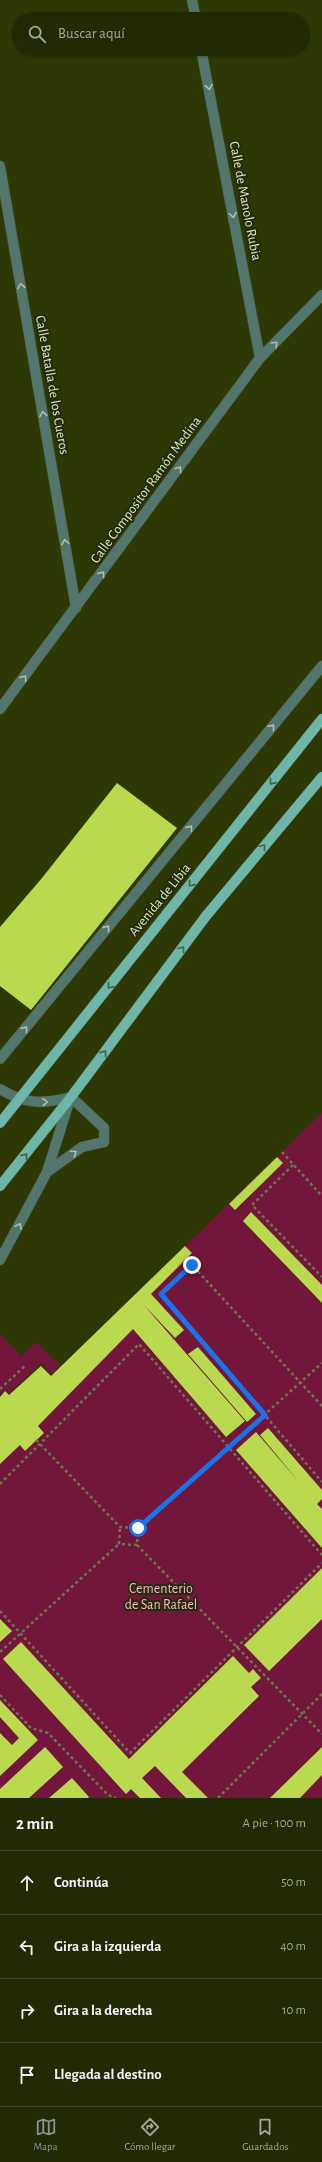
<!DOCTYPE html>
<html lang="es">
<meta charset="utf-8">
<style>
body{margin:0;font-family:"Alegreya Sans",sans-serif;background:#2a320e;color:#f1f3f6}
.stop{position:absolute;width:12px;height:12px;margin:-9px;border:3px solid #1a73e8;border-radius:50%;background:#fff}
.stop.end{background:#1a73e8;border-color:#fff;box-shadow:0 1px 4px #0008}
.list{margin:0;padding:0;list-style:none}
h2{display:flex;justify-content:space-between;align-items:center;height:52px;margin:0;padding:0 16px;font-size:17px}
h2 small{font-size:13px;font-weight:400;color:#a2a79a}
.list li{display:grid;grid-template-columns:26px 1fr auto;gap:12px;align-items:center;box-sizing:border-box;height:64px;padding:0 16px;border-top:1px solid #3f4626}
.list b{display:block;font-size:15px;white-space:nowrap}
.list em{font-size:13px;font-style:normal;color:#a2a79a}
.icon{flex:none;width:22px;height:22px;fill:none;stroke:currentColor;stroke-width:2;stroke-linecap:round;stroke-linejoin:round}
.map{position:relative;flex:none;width:322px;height:1798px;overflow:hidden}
.search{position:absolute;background:#222a04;box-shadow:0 1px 3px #0004;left:12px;right:12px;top:12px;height:44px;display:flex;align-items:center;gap:10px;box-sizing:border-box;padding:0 14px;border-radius:22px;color:#a2a79a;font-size:15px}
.sheet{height:308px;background:#222a04}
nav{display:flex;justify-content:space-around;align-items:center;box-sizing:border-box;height:56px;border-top:1px solid #3f4626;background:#222a04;font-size:11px;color:#a2a79a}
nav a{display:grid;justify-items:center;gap:2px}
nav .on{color:#8c9099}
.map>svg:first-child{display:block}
.green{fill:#72163c}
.building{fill:#b9d94e}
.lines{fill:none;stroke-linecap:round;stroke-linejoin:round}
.lane-casing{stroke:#495424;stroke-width:11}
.street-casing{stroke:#495424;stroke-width:11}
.primary-casing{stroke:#495424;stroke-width:11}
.path{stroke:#6c774a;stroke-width:2.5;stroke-dasharray:3 3;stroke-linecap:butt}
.lane{stroke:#52756e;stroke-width:10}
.street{stroke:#52756e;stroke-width:10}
.primary{stroke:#6db6a9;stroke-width:10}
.oneway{stroke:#adc0a8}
.oneway2{stroke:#41634a}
.route{stroke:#1a73e8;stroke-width:5}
.labels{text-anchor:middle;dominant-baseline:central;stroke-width:4;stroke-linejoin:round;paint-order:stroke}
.street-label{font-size:14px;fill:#dee9c8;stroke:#242c0b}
.park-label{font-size:14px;fill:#f7b6c7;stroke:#242c0b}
</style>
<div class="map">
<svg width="322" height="1798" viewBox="0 0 322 1798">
<rect width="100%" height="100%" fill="#2d3805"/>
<g class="green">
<path d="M 322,1113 L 322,1798 L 0,1798 L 0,1397 L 5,1391 L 10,1395 L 41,1366 L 51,1376 Z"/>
<path d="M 0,1334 L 21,1356 L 36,1342 L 60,1365 L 51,1374 L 41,1363 L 9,1394 L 5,1390 L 0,1395 Z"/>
</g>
<g class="building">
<path d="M 117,783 L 177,828 L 31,1010 L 0,986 L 0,927 L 42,878 Z"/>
<path d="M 277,1157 L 283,1163 L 235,1210 L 229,1204 Z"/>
<path d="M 251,1212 L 322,1285 L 322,1303 L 243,1221 Z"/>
<path d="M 185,1246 L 192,1253 L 151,1294 L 184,1330 L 175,1338 L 143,1304 L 245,1421 L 226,1437 L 133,1329 L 38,1426 L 44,1433 L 25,1451 L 20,1445 L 0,1464 L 0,1397 L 5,1391 L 9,1395 L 41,1366 L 51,1376 Z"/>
<path d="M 198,1347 L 256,1414 L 247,1422 L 188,1354 Z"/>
<path d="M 268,1428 L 322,1490 L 322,1499 L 317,1504 L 322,1509 L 322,1548 L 236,1450 L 256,1432 L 299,1482 L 260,1435 Z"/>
<path d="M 322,1568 L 322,1619 L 269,1671 L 244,1645 Z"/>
<path d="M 0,1619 L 12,1631 L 0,1642 Z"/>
<path d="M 21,1642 L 129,1759 L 233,1656 L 249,1673 L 253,1669 L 261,1678 L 251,1687 L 259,1696 L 182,1772 L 208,1798 L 186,1798 L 155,1766 L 142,1778 L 161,1798 L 140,1798 L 131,1789 L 126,1794 L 3,1659 Z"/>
<path d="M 0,1700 L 38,1740 L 0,1776 L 0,1733 L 12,1745 L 19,1738 L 0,1717 Z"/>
<path d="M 45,1747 L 63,1767 L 29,1798 L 0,1798 L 0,1789 Z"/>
<path d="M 322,1747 L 322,1775 L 300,1798 L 270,1798 Z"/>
<path d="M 72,1778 L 89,1797 L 88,1798 L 49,1798 Z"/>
</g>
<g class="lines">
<defs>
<g id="lane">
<path d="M 0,1059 L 322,666"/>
<path d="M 47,1172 L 82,1147 L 104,1142 L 104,1128 L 71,1097"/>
</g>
<g id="street">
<path d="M 192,0 L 196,19"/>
<path d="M 201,49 L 260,358"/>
<path d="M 0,166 L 76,608"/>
<path d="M 0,709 L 260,358 L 322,295"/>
<path d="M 0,1089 C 26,1105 43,1104 71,1097"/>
<path d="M 0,1260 L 47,1172 L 70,1099"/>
</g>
<g id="primary">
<path d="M 0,1123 L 322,719"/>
<path d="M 0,1186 L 71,1097 L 206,916 L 322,777"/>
</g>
</defs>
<use href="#lane" class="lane-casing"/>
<use href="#street" class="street-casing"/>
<use href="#primary" class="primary-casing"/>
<g class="path">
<path d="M 282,1152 L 322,1196"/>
<path d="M 293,1165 L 252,1205 L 322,1277"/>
<path d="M 0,1389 L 25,1366"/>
<path d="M 322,1406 L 192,1265 L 161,1294 L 322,1482"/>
<path d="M 36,1440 L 120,1527 L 138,1528 L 137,1545 L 119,1544 L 120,1527"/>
<path d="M 0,1484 L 139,1344 L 322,1555"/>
<path d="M 138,1528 L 322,1363"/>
<path d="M 137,1545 L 322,1734"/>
<path d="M 0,1611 L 130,1753 L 322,1563"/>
<path d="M 0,1652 L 119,1544"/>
<path d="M 0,1695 L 31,1728 L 48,1733 L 108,1795 L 116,1798"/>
<path d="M 218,1798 L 322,1694"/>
</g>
<use href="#lane" class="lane"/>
<use href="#street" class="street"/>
<use href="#primary" class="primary"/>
</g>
<defs><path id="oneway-chevron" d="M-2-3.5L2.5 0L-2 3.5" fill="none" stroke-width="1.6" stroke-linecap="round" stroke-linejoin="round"/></defs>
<g class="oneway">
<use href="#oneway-chevron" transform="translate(209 87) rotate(79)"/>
<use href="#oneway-chevron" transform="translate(233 215) rotate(79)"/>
<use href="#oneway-chevron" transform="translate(21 286) rotate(-100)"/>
<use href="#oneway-chevron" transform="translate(275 344) rotate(-46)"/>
<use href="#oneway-chevron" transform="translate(43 414) rotate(-100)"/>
<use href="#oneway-chevron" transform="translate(179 469) rotate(-54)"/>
<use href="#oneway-chevron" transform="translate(65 542) rotate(-100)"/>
<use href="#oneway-chevron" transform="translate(102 574) rotate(-54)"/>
<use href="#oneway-chevron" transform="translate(24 678) rotate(-53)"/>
<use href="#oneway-chevron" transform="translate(272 727) rotate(-51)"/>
<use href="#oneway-chevron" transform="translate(190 828) rotate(-51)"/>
<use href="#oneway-chevron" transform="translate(107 928) rotate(-51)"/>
<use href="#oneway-chevron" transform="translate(25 1029) rotate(-51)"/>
<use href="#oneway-chevron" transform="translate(45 1102) rotate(-3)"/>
<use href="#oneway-chevron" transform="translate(74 1153) rotate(-35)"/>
<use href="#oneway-chevron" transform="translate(19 1226) rotate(-63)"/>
</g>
<g class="oneway2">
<use href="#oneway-chevron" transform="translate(272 782) rotate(129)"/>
<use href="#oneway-chevron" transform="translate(263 847) rotate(-50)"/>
<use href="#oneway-chevron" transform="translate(191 884) rotate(129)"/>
<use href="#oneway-chevron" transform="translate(182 949) rotate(-53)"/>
<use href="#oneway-chevron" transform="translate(110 986) rotate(129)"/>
<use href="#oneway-chevron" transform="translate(104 1053) rotate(-53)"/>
<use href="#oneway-chevron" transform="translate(25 1156) rotate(-51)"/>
</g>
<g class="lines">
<path class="route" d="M 138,1528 L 265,1415 L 161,1294 L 192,1265"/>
</g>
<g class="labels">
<g class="street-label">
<text transform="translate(245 201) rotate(79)">Calle de Manolo Rubia</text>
<text transform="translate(52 385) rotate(80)">Calle Batalla de los Cueros</text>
<text transform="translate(146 490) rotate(-54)">Calle Compositor Ramón Medina</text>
<text transform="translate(160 900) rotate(-51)">Avenida de Libia</text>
</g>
<g class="park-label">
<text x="161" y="1589">Cementerio<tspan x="161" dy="16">de San Rafael</tspan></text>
</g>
</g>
</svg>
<div class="stop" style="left:138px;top:1528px"></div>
<div class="stop end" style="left:192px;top:1265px"></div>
<div class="search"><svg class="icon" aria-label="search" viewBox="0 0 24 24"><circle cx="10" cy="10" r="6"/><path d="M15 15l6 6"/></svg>Buscar aquí</div>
</div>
<section class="sheet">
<h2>2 min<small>A pie · 100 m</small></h2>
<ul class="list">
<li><svg class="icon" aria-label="ahead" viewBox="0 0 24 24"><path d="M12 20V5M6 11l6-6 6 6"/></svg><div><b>Continúa</b></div><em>50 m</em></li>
<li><svg class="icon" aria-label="left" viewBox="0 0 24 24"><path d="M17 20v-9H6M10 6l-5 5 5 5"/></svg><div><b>Gira a la izquierda</b></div><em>40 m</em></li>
<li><svg class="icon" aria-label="right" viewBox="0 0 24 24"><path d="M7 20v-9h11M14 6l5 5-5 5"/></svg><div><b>Gira a la derecha</b></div><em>10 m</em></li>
<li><svg class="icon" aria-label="arrive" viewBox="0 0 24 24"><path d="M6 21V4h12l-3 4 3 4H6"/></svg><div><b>Llegada al destino</b></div></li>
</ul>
</section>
<nav>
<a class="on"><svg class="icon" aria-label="map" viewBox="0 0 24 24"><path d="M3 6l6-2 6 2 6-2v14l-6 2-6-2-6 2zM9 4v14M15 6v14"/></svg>Mapa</a>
<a><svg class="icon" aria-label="directions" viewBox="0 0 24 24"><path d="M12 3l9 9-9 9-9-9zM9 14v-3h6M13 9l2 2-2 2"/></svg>Cómo llegar</a>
<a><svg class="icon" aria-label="saved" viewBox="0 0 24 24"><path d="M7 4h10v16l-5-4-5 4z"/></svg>Guardados</a>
</nav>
